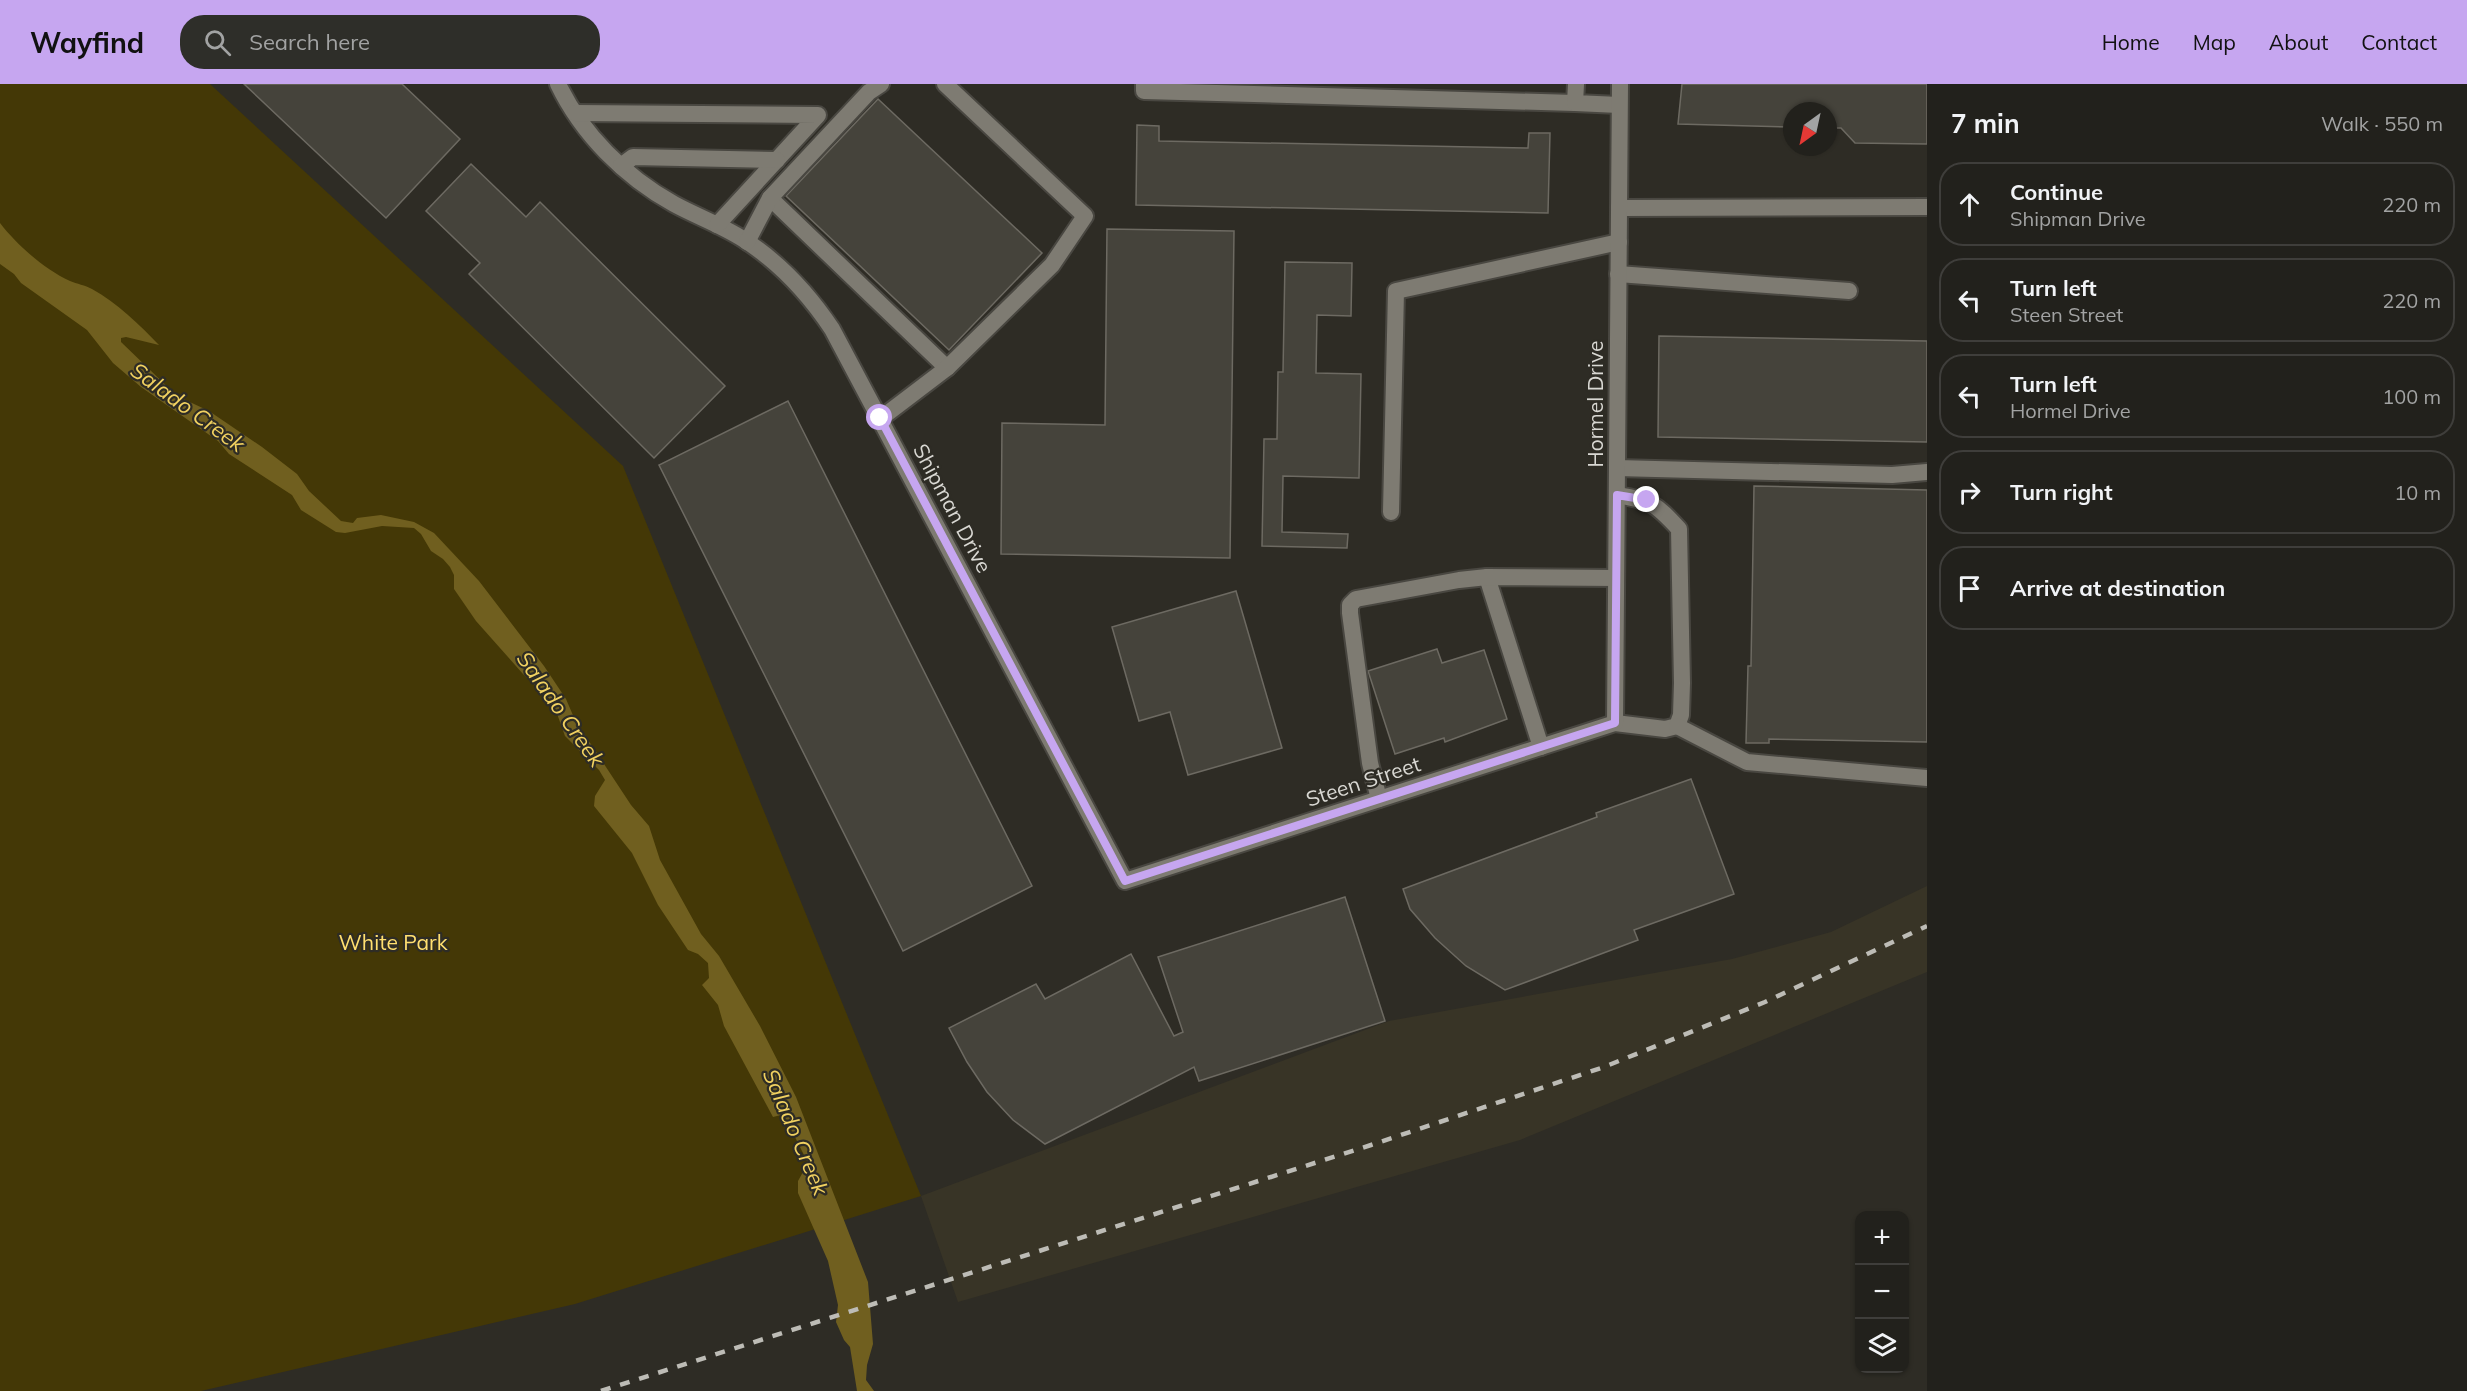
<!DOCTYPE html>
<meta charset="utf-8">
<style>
body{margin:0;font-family:Mulish,sans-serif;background:#2e2e29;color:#f1f3f6}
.controls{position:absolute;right:18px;bottom:18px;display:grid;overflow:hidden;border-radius:12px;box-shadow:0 2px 4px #0004}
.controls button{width:54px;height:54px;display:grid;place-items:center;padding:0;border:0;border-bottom:2px solid #3f3e3b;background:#22211c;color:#f1f3f6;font:30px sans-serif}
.compass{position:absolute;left:1783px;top:18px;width:54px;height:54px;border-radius:50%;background:#22211c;box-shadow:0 2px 4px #0004;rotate:213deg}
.stop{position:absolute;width:18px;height:18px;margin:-14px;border:4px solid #c6a6f0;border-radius:50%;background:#fff}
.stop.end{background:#c6a6f0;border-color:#fff;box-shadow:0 2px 6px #0008}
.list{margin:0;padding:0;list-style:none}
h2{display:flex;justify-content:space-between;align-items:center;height:78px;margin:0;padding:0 24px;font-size:26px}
h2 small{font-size:20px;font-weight:400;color:#a2a3a3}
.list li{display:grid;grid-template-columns:39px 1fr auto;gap:18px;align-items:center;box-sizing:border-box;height:84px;margin:0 12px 12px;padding:0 12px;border:2px solid #3f3e3b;border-radius:24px}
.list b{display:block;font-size:22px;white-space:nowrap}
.list p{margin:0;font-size:20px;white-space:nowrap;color:#a2a3a3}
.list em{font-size:20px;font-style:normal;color:#a2a3a3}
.icon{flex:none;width:33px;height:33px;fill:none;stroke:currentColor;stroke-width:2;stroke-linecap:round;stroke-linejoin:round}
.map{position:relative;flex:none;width:1927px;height:1307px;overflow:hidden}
header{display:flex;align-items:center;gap:36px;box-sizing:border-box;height:84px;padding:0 30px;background:#c6a6f0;color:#111}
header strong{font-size:28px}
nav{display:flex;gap:33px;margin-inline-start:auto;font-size:21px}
.search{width:420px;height:54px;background:#2e2e29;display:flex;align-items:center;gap:15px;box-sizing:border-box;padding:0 21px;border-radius:24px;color:#a2a3a3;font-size:22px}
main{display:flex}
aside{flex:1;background:#22211c}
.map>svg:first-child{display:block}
.built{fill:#383426}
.green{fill:#443806}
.water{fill:#705f1f}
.building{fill:#45433b;stroke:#6d6a62;stroke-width:1.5}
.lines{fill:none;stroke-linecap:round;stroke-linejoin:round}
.minor-casing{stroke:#494741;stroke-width:20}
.minor{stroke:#7e7b72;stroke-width:16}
.rail{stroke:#bdbcb6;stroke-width:4.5;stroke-dasharray:10 10;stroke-linecap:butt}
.route{stroke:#c6a6f0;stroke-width:8}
.labels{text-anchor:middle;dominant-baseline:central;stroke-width:4.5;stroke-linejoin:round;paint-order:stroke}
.street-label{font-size:21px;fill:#d9d8d3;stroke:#2e2c25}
.park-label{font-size:21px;fill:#ffdf6f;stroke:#2e2c25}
.water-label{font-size:22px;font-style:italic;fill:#f1d160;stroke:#2e2c25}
</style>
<header>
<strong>Wayfind</strong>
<div class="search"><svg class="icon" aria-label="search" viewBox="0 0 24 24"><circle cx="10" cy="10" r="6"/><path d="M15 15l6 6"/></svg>Search here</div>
<nav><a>Home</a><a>Map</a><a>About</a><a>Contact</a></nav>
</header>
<main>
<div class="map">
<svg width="1927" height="1307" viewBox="0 0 1927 1307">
<rect width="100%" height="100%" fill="#2e2c25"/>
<path class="built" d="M 1927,802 L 1927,888 L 1520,1056 L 958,1218 L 921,1112 L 1389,937 L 1732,875 L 1831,848 Z"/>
<path class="green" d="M 0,0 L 210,0 L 623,382 L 921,1112 L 575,1220 L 201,1307 L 0,1307 Z"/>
<path class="water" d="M 0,139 C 17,161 44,185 70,197 C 77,200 85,201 92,205 C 117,219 140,241 159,261 L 126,253 L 121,254 L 121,258 L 177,312 L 209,327 L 262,363 L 297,390 L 309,407 L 341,437 L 353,439 L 357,434 L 381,431 L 414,438 L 434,449 L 479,497 L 544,582 L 566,615 L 575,636 L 631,721 L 649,742 L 660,776 L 701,850 L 719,872 L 760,942 L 796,1013 L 868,1198 L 873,1260 L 867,1281 L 866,1296 L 874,1307 L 857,1307 L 850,1263 L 844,1256 L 836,1238 L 838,1221 L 828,1177 L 798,1109 L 798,1097 L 808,1079 L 786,1035 L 781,1031 L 773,1033 L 724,942 L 718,921 L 702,901 L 709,894 L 708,879 L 698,870 L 688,866 L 658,821 L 632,769 L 594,722 L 595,712 L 605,696 L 599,686 L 565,652 L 555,624 L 548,613 L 523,590 L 476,537 L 454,505 L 454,491 L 450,483 L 443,475 L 431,467 L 421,450 L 414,444 L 382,442 L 345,449 L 336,448 L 301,426 L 292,411 L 229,370 L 218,357 L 141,303 L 113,279 L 87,246 L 21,199 L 14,190 L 0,180 Z"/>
<g class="building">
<path d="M 244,0 L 402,0 L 460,55 L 386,134 Z"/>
<path d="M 1682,0 L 1927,0 L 1927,60 L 1855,59 L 1841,44 L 1828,44 L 1828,27 L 1792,27 L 1792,43 L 1678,40 Z"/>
<path d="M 878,15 L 1042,169 L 949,266 L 786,112 Z"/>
<path d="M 1137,41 L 1159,42 L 1159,57 L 1528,64 L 1529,49 L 1550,49 L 1548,129 L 1136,121 Z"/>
<path d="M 471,80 L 526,133 L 540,118 L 725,302 L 654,374 L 469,190 L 480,179 L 426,127 Z"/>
<path d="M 1107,145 L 1234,147 L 1230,474 L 1001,470 L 1002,339 L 1105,341 Z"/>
<path d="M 1285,178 L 1352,179 L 1351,232 L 1317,231 L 1316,289 L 1361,290 L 1359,394 L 1283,392 L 1282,448 L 1348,450 L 1347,464 L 1262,462 L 1264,355 L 1277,355 L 1278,288 L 1283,288 Z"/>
<path d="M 1659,252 L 1927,257 L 1927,358 L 1658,353 Z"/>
<path d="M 788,317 L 1032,802 L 903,867 L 659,381 Z"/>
<path d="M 1754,402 L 1927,406 L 1927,658 L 1769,655 L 1769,659 L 1746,659 L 1748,582 L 1751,582 Z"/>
<path d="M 1236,507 L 1282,664 L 1188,691 L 1170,628 L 1139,637 L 1112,543 Z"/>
<path d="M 1437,565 L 1442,579 L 1484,566 L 1507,635 L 1445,658 L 1444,654 L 1395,670 L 1368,587 Z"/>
<path d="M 1691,695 L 1734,810 L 1634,846 L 1638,856 L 1505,906 L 1466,882 L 1435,854 L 1410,825 L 1403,805 L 1597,733 L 1596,729 Z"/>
<path d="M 1345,813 L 1385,937 L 1199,997 L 1194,983 L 1045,1060 L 1013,1036 L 987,1008 L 967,978 L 949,944 L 1036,900 L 1045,915 L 1131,870 L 1174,952 L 1183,948 L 1158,873 Z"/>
</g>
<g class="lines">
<defs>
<g id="minor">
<path d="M 558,0 C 582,50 625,93 674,120 C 696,132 721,141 743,155 C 779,178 808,209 832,245 L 1125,797 L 1615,639 L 1665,645 L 1677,642 L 1681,631 L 1682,599 L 1679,445 C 1655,419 1652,417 1617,411"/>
<path d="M 1144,0 L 1144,7 L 1575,19"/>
<path d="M 1576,0 L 1575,19 L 1619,21"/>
<path d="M 575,29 L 818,31 L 717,141"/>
<path d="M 621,82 L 633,73 L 777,76"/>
<path d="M 770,114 L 947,284"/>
<path d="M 1619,124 L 1927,123"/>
<path d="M 747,158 L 770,114 L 869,8 L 881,0"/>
<path d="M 1618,190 L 1849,207"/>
<path d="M 880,335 L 947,284 L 1052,181 L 1085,132 L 945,0"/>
<path d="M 1617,384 L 1892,391 L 1927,388"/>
<path d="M 1391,428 L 1396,207 L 1619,158"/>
<path d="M 1487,493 L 1541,663"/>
<path d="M 1615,639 L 1620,0"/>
<path d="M 1677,642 L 1747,678 L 1927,694"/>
<path d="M 1379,715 L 1370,679 L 1350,529 L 1350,521 L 1356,515 L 1459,496 L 1487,493 L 1616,494"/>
</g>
</defs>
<use href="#minor" class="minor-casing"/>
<use href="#minor" class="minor"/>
<path class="rail" d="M 601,1307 L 1371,1061 L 1604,983 L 1765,918 L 1927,842"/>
</g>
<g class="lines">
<path class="route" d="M 880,334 L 1125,797 L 1615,639 L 1617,411 L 1647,416"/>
</g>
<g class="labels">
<g class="street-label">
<text transform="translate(1595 320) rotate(-90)">Hormel Drive</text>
<text transform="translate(953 424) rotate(62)">Shipman Drive</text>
<text transform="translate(1363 697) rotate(-18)">Steen Street</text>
</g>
<g class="park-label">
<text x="393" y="858">White Park</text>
</g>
<g class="water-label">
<text transform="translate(188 323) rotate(36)">Salado Creek</text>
<text transform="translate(561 625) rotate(55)">Salado Creek</text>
<text transform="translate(796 1048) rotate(67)">Salado Creek</text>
</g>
</g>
</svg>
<div class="controls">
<button>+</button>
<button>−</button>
<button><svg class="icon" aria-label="layers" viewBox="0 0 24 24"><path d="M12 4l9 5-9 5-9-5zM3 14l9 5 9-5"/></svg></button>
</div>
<svg class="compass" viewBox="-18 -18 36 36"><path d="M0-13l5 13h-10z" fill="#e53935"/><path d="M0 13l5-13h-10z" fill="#a2a3a3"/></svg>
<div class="stop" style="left:880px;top:334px"></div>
<div class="stop end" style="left:1647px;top:416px"></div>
</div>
<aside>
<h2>7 min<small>Walk · 550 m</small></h2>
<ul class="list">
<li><svg class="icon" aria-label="ahead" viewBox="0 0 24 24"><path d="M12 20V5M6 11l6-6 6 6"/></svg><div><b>Continue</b><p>Shipman Drive</p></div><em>220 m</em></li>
<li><svg class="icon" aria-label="left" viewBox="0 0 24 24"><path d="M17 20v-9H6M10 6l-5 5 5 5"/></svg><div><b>Turn left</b><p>Steen Street</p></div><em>220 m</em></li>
<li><svg class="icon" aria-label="left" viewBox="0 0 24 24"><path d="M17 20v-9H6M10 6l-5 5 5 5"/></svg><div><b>Turn left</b><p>Hormel Drive</p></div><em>100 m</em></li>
<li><svg class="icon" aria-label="right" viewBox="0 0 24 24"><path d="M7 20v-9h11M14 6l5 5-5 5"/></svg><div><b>Turn right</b></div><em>10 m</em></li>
<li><svg class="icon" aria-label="arrive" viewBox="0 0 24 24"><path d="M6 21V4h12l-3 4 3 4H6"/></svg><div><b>Arrive at destination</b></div></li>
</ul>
</aside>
</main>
